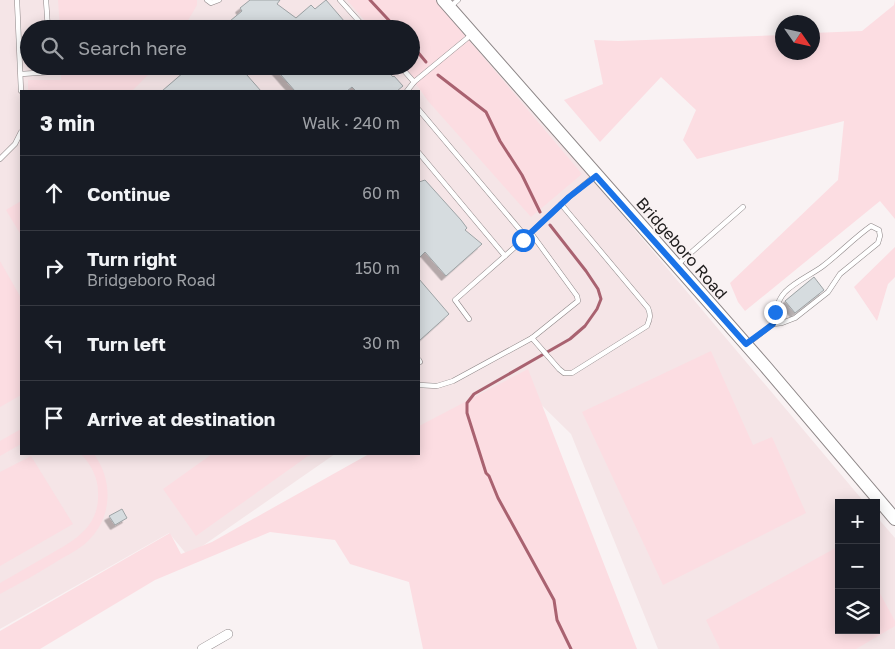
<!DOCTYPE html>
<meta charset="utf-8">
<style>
body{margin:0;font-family:"Golos Text",sans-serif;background:#242831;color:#f1f3f6}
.controls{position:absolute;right:15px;bottom:15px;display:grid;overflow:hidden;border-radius:0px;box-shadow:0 2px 12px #0003}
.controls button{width:45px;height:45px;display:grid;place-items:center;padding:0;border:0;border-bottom:1px solid #363941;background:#171b24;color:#f1f3f6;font:25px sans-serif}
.compass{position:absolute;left:775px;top:15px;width:45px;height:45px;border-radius:50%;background:#171b24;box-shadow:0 2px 12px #0003;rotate:124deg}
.stop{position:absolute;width:15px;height:15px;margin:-11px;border:4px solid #1a73e8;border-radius:50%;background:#fff}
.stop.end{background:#1a73e8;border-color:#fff;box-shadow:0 1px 5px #0008}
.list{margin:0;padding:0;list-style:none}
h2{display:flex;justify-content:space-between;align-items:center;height:65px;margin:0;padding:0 20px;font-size:21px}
h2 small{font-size:16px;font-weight:400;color:#9ea1a6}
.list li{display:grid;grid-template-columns:32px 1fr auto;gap:15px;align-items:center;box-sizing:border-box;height:75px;padding:0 20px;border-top:1px solid #363941}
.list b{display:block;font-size:19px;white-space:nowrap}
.list p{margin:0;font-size:16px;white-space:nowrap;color:#9ea1a6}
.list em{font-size:16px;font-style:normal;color:#9ea1a6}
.icon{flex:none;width:28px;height:28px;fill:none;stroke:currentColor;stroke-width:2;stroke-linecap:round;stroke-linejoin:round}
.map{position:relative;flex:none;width:895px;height:649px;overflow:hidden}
.search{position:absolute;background:#171b24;box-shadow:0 2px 12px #0003;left:20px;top:20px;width:400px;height:55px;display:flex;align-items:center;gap:12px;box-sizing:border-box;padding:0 18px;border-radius:28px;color:#9ea1a6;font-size:19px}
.panel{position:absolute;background:#171b24;box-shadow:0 2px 12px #0003;left:20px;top:90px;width:400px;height:365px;border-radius:0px}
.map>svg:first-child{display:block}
.built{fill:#f5e5e7;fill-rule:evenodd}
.green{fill:#fcdde2}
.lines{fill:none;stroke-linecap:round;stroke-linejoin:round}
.stream{stroke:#a96270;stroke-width:3}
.building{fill:#d6dcdf;stroke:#9da3a5;filter:url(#shadow)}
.service-casing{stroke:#8d8687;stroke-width:5.5}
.minor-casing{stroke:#8d8687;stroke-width:10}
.secondary-casing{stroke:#8d8687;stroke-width:14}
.service{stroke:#fff;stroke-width:4.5}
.minor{stroke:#fff;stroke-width:9}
.secondary{stroke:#fff;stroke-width:12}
.route{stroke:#1a73e8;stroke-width:6}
.labels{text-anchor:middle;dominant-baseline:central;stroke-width:4;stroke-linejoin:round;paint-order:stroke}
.street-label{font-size:16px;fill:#1d1b1b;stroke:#f9f2f3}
</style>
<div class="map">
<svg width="895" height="649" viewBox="0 0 895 649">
<defs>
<filter id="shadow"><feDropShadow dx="-4.5" dy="4.5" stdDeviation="0" flood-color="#0004"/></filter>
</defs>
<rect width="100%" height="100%" fill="#f9f2f3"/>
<path class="built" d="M 0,0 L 441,0 L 865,503 L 839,503 L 839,630 L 876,630 L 876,516 L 895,538 L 895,649 L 658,649 L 571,434 L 514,378 L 419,430 L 419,91 L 21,91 L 21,454 L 335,454 L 188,556 L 169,533 L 0,629 ZM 29,29 L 411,29 L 411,66 L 29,66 Z"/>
<g class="green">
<path d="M 58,0 L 197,0 L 197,5 L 183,29 L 60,29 Z"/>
<path d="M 347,0 L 435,0 L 582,174 L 531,217 L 428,101 L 403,66 L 411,66 L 411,29 L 372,29 Z"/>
<path d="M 895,0 L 895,219 L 880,201 L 745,311 L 738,302 L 730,283 L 838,180 L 844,121 L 697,159 L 683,140 L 696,110 L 661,77 L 600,142 L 564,100 L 603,84 L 594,40 L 618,41 L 782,35 L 782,52 L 812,52 L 813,33 L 862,31 L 894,5 Z"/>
<path d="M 61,66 L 157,66 L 132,91 L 28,91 L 28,80 L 61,80 Z"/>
<path d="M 21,201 L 21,235 L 6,210 Z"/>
<path d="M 895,247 L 895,277 L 888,284 L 877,321 L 854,287 Z"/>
<path d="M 0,261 L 21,298 L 21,395 L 0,407 Z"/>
<path d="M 711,351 L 753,445 L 772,437 L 806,513 L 663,585 L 582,412 Z"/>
<path d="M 528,369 L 637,649 L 423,649 L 409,582 L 350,564 L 335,540 L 270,532 L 155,580 L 40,649 L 0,649 L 0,631 L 170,533 L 181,554 L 212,542 L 369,454 L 419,454 L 419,426 Z"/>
<path d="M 21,429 L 21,444 L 0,456 L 0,441 Z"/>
<path d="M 81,454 L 94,454 C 113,480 113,517 88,541 C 79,550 67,555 56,562 C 38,573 19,584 0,594 L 0,583 C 16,574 31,565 47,556 C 73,541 100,528 98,492 C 98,478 91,464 81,454 Z"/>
<path d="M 212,454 L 318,454 L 308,456 L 196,536 L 163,489 Z"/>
<path d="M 31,456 L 73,524 L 0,566 L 0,472 Z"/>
<path d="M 839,546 L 839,630 L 876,630 L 876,586 L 895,621 L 895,626 L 856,649 L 720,649 L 706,620 Z"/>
</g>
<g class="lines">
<g class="stream">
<path d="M 370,0 L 397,29"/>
<path d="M 411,44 L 426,62"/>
<path d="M 438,75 L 486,112 L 500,141 L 522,175 L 540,212"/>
<path d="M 550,225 L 586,271 L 598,289 L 601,299 L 597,309 L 585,326 L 570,339 L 474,394 L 467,403 L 467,413 L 486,473 L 489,476 L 498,498 L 554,600 L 557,620 L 571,649"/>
</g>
</g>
<g class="building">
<path d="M 250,0 L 280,0 L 277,4 L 296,18 L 311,5 L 315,9 L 326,0 L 351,29 L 236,29 L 230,21 L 242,11 L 240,8 Z"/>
<path d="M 191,66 L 239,66 L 261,91 L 162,91 Z"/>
<path d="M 273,66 L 383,66 L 393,77 L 394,76 L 403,86 L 397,91 L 356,91 L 352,87 L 347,91 L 295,91 Z"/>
<path d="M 425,180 L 461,220 L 467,228 L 465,230 L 482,244 L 446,276 L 425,252 L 419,258 L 419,182 Z"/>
<path d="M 814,277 L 824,290 L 795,313 L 785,301 Z"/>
<path d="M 419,279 L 449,314 L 419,341 Z"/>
<path d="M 122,509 L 127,518 L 115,525 L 109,516 Z"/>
</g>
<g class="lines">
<defs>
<g id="service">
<path d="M 17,0 L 21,91"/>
<path d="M 46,0 L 48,29"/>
<path d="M 207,0 L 211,3 L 219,0"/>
<path d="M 340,0 L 366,29"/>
<path d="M 450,7 L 458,0"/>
<path d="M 400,66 L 414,82"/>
<path d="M 21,74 L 51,72 L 50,66"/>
<path d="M 407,91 L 414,82 L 471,35"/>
<path d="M 419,110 L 526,237"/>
<path d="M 419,153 L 505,256"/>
<path d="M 0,159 L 15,144 L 21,132"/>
<path d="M 677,265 L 743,207"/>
<path d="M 469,319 L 455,300 L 523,240 L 569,197 L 595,176"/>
<path d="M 532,338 L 559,369 L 564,373 L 572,373 L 647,326 C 650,319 651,315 648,308 L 561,204"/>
<path d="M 747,344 L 773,324 L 782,323 L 795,318 L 828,292 L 840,274 L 878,243 L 880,236 L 879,230 L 871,226 C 854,238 840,253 823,266 C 811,275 796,281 785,292 C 777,301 775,312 773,324"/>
<path d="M 419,360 L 420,362"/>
<path d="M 419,385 L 437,386 L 453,381 L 532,338 L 578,301 L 577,296 L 531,233"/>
</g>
<path id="minor" d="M 202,649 L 228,634"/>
<path id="secondary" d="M 443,0 L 765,366 L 895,519"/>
</defs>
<use href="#service" class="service-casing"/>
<use href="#minor" class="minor-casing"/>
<use href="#secondary" class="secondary-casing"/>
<use href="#service" class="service"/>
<use href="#minor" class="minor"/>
<use href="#secondary" class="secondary"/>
</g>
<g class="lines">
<path class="route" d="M 523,240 L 569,197 L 596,176 L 746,344 L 773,324 L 775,312"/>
</g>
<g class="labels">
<g class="street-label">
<text transform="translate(682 248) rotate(49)">Bridgeboro Road</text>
</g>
</g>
</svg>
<div class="controls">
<button>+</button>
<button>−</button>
<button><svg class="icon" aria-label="layers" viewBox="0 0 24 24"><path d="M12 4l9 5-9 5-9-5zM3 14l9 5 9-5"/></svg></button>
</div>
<svg class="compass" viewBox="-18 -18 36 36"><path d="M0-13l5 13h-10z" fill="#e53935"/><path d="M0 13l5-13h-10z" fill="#9ea1a6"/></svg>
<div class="stop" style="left:523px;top:240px"></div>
<div class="stop end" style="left:775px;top:312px"></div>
<div class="search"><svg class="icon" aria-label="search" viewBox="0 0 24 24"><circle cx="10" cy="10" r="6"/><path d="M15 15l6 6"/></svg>Search here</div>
<section class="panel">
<h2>3 min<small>Walk · 240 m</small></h2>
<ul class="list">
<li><svg class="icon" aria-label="ahead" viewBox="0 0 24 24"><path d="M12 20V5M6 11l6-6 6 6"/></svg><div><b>Continue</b></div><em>60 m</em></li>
<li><svg class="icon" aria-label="right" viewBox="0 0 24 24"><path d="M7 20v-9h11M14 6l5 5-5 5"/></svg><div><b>Turn right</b><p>Bridgeboro Road</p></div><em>150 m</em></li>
<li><svg class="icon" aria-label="left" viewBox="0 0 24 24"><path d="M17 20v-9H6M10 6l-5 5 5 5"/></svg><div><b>Turn left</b></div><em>30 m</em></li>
<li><svg class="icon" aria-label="arrive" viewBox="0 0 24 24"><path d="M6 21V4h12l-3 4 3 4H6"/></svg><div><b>Arrive at destination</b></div></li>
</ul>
</section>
</div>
